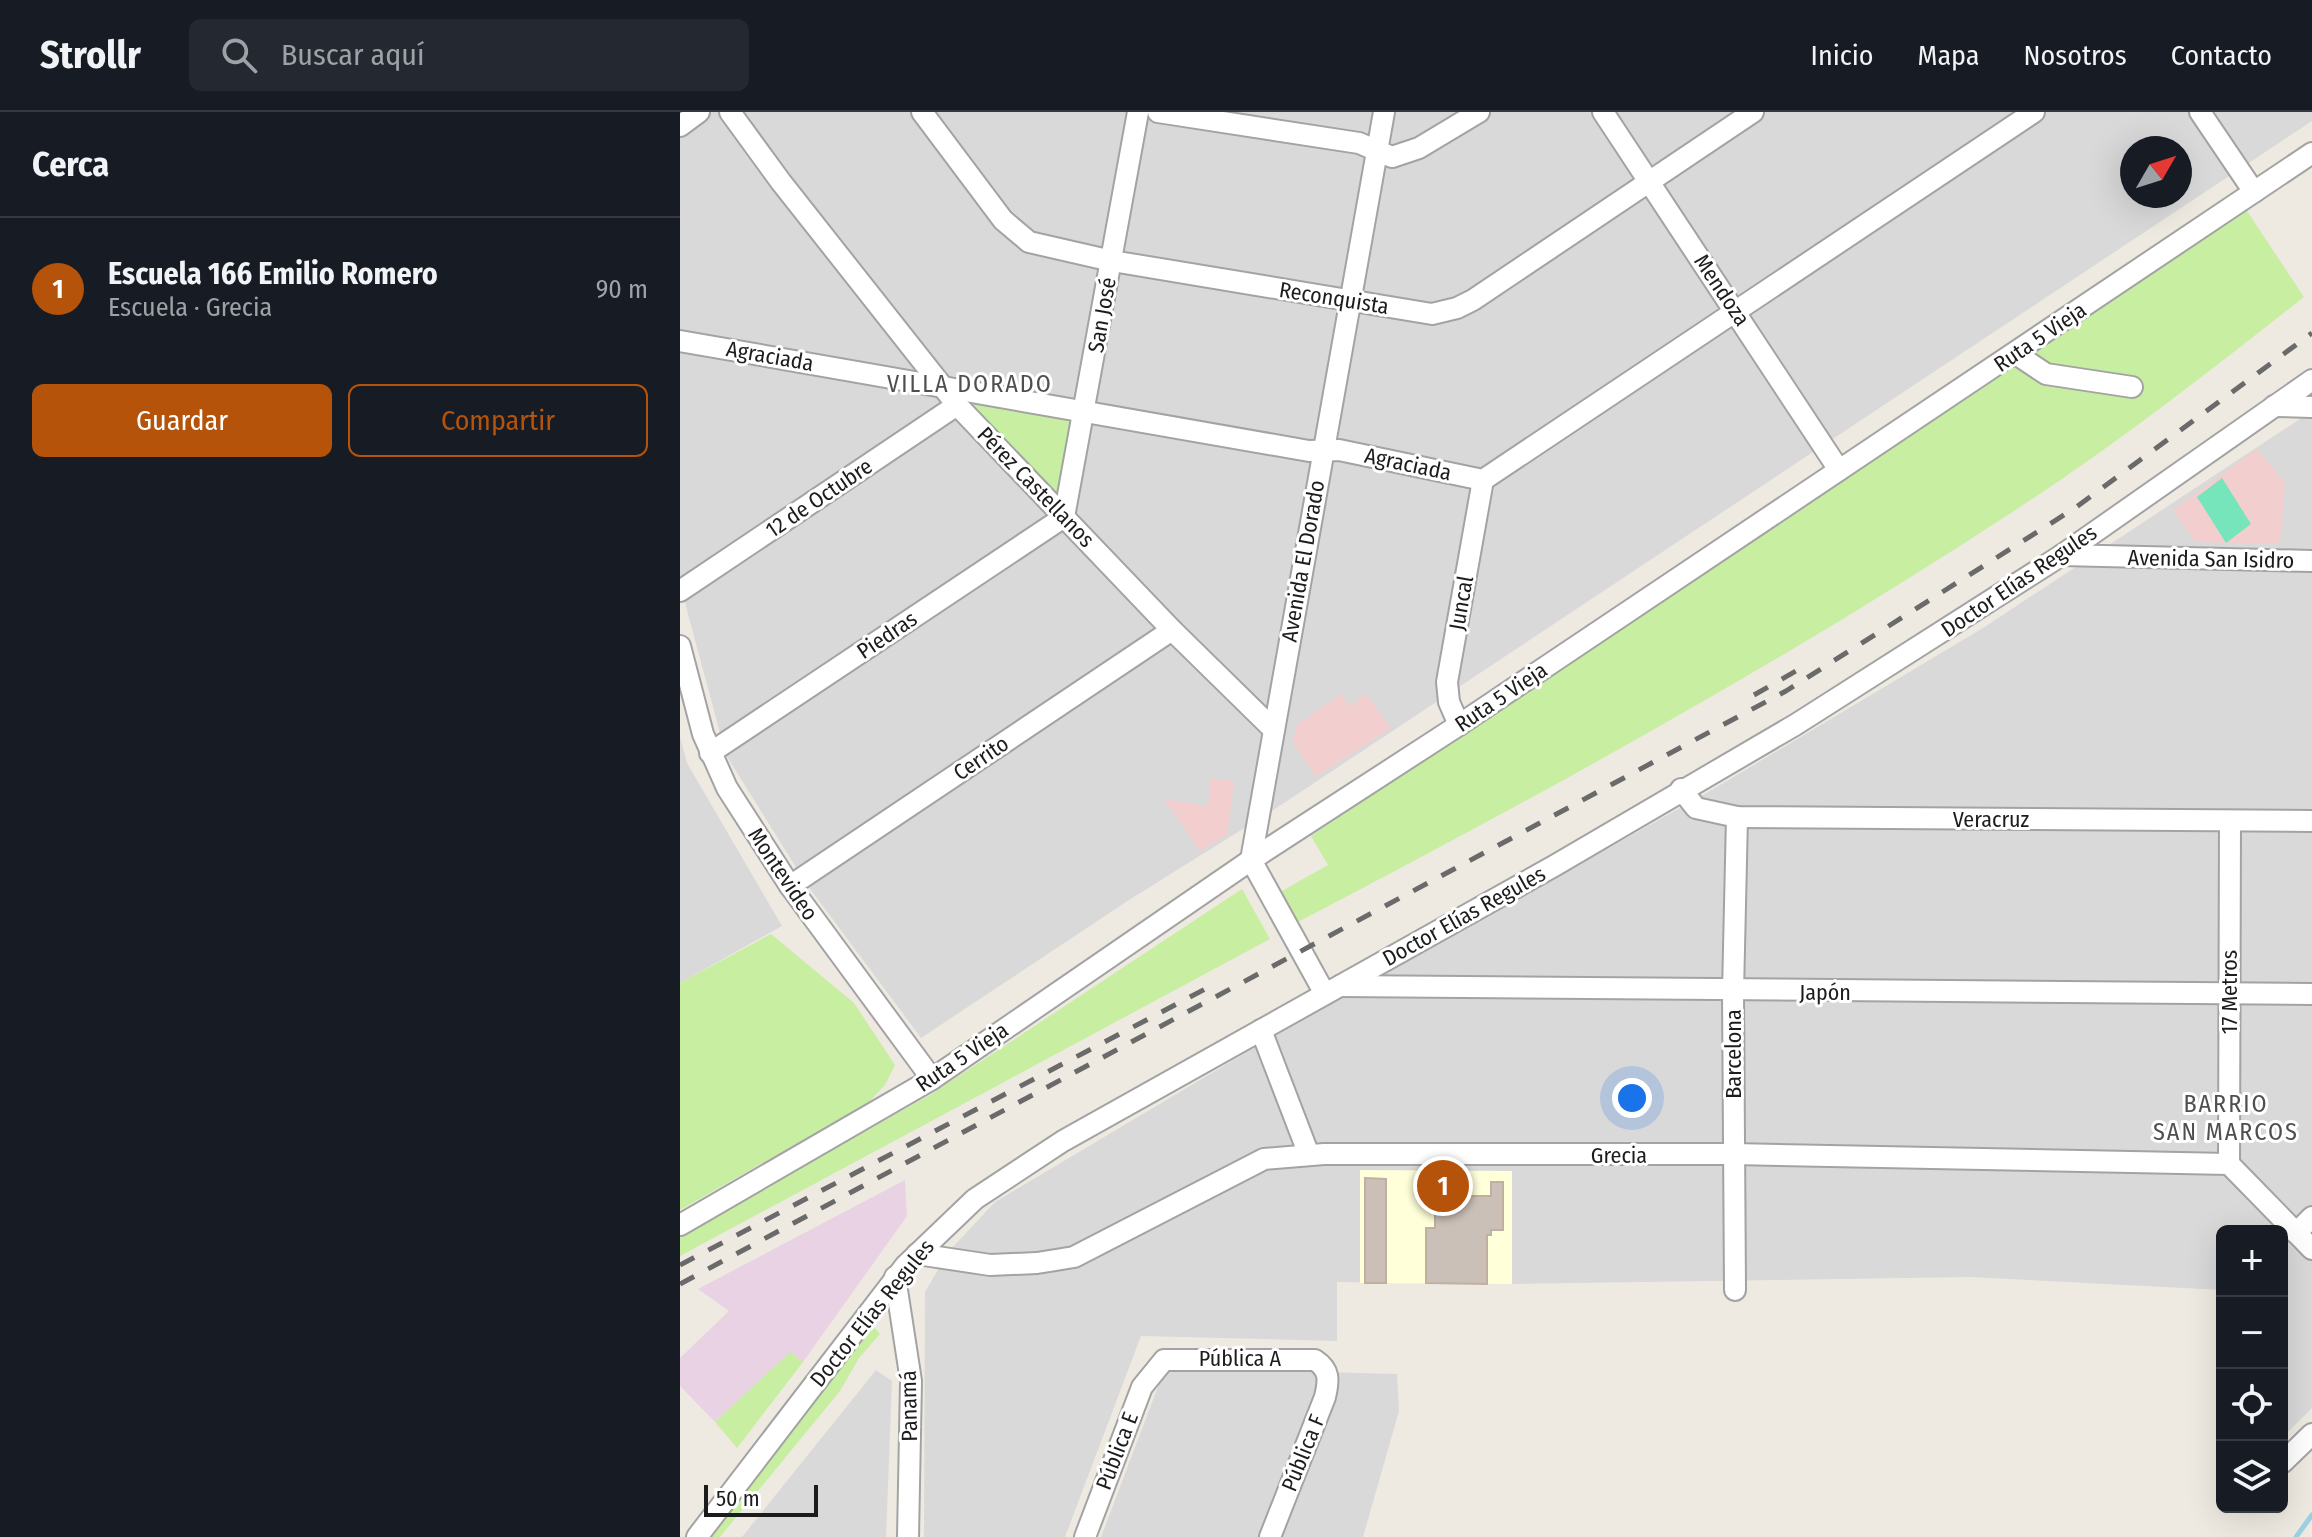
<!DOCTYPE html>
<html lang="es">
<meta charset="utf-8">
<style>
body{margin:0;font-family:"Fira Sans Condensed",sans-serif;background:#242831;color:#f1f3f6}
.controls{position:absolute;right:24px;bottom:24px;display:grid;overflow:hidden;border-radius:12px;box-shadow:0 8px 32px #0002}
.controls button{width:72px;height:72px;display:grid;place-items:center;padding:0;border:0;border-bottom:2px solid #363941;background:#171b24;color:#f1f3f6;font:40px sans-serif}
.compass{position:absolute;left:1440px;top:24px;width:72px;height:72px;border-radius:50%;background:#171b24;box-shadow:0 8px 32px #0002;rotate:51deg}
.scale{position:absolute;left:24px;bottom:20px;width:114px;box-sizing:border-box;padding-left:8px;border:4px solid #1c1c1c;border-top:0;font-size:22px;line-height:28px;white-space:nowrap;color:#1c1c1c;-webkit-text-stroke:6px #fff;paint-order:stroke}
.you{position:absolute;left:952px;top:986px;width:28px;height:28px;margin:-20px;border:6px solid #fff;border-radius:50%;background:#1a73e8;box-shadow:0 0 0 12px #1a73e833}
.badge{display:grid;place-items:center;width:52px;height:52px;border-radius:50%;background:#b45309;color:#fff;font-size:26px;font-weight:700}
.pin{position:absolute;translate:-50% -50%;border:4px solid #fff;box-shadow:0 2px 8px #0006}
.list{margin:0;padding:0;list-style:none}
h2{display:flex;justify-content:space-between;align-items:center;height:104px;margin:0;padding:0 32px;font-size:34px}
h2 small{font-size:26px;font-weight:400;color:#9ea1a6}
.list li{display:grid;grid-template-columns:52px 1fr auto;gap:24px;align-items:center;box-sizing:border-box;height:144px;padding:0 32px;border-top:2px solid #363941}
.list b{display:block;font-size:30px;white-space:nowrap}
.list p{margin:0;font-size:26px;white-space:nowrap;color:#9ea1a6}
.list em{font-size:26px;font-style:normal;color:#9ea1a6}
.actions{display:flex;gap:16px;padding:24px 32px}
.actions a{flex:1;padding:18px 0;border:2px solid #b45309;border-radius:12px;text-align:center;font-size:28px;color:#b45309}
.actions .main{background:#b45309;color:#fff}
.icon{flex:none;width:44px;height:44px;fill:none;stroke:currentColor;stroke-width:2;stroke-linecap:round;stroke-linejoin:round}
.map{position:relative;flex:none;width:1632px;height:1425px;overflow:hidden}
header{display:flex;align-items:center;gap:48px;box-sizing:border-box;height:112px;padding:0 40px;background:#171b24;border-bottom:2px solid #363941}
header strong{font-size:38px}
nav{display:flex;gap:44px;margin-inline-start:auto;font-size:28px}
.search{width:560px;height:72px;background:#242831;display:flex;align-items:center;gap:20px;box-sizing:border-box;padding:0 28px;border-radius:12px;color:#9ea1a6;font-size:30px}
main{display:flex}
aside{flex:1;background:#171b24}
.map>svg:first-child{display:block}
.residential{fill:#dad9d9;fill-rule:evenodd}
.commercial{fill:#f2cfce}
.industrial{fill:#e8d2e4}
.education{fill:#ffffd9}
.grass{fill:#c7eea1}
.pitch{fill:#77e5bb}
.lines{fill:none;stroke-linecap:round;stroke-linejoin:round}
.stream{stroke:#9dd1e1;stroke-width:5}
.building{fill:#cbc0b7;stroke:#c1b0a2;stroke-width:2}
.minor-casing{stroke:#a3a3a3;stroke-width:24}
.minor{stroke:#fff;stroke-width:20}
.rail{stroke:#6a6a6a;stroke-width:5;stroke-dasharray:16 16;stroke-linecap:butt}
.labels{text-anchor:middle;dominant-baseline:central;stroke-width:6;stroke-linejoin:round;paint-order:stroke}
.street-label{font-size:22px;fill:#1c1c1c;stroke:#fff}
.neighbourhood-label{font-size:24px;letter-spacing:2px;fill:#4f4f4f;stroke:#fff}
</style>
<header>
<strong>Strollr</strong>
<div class="search"><svg class="icon" aria-label="search" viewBox="0 0 24 24"><circle cx="10" cy="10" r="6"/><path d="M15 15l6 6"/></svg>Buscar aquí</div>
<nav><a>Inicio</a><a>Mapa</a><a>Nosotros</a><a>Contacto</a></nav>
</header>
<main>
<aside>
<h2>Cerca<small></small></h2>
<ul class="list">
<li><span class="badge">1</span><div><b>Escuela 166 Emilio Romero</b><p>Escuela · Grecia</p></div><em>90 m</em></li>
</ul>
<div class="actions"><a class="main">Guardar</a><a>Compartir</a></div>
</aside>
<div class="map">
<svg width="1632" height="1425" viewBox="0 0 1632 1425">
<rect width="100%" height="100%" fill="#efeae1"/>
<g class="residential">
<path d="M 0,0 L 1632,0 L 1632,9 L 598,695 L 449,788 L 241,926 L 125,770 L 46,643 L 9,506 L 0,470 ZM 1452,36 L 1500,36 L 1500,84 L 1452,84 Z"/>
<path d="M 1632,299 L 1632,1296 L 1602,1326 L 1602,1119 L 1542,1119 L 1542,1178 L 1290,1165 L 832,1172 L 657,1170 L 657,1229 L 461,1224 L 385,1425 L 244,1425 L 245,1180 L 269,1139 L 315,1090 L 577,934 L 1030,679 L 1303,516 Z"/>
<path d="M 0,625 L 7,651 L 102,814 L 0,871 Z"/>
<path d="M 485,1256 L 717,1262 L 719,1299 L 683,1425 L 421,1425 Z"/>
<path d="M 196,1258 L 212,1269 L 206,1425 L 62,1425 Z"/>
</g>
<g class="commercial">
<path d="M 1577,337 L 1605,371 L 1600,432 L 1515,430 L 1493,398 Z"/>
<path d="M 661,582 L 669,594 L 686,582 L 711,616 L 636,665 L 613,631 L 617,613 Z"/>
<path d="M 530,666 L 554,669 L 547,723 L 520,739 L 484,687 L 528,694 Z"/>
</g>
<path class="industrial" d="M 225,1068 L 227,1104 L 123,1250 L 109,1241 L 35,1310 L 0,1274 L 0,1246 L 49,1199 L 18,1177 Z"/>
<path class="education" d="M 680,1058 L 832,1059 L 832,1172 L 680,1171 Z"/>
<g class="grass">
<path d="M 1563,93 L 1624,185 C 1530,259 1437,332 1337,397 C 1106,549 863,682 618,810 L 600,780 L 648,753 L 631,724 Z"/>
<path d="M 290,287 L 389,306 L 394,311 L 381,381 L 377,384 L 287,291 Z"/>
<path d="M 562,777 L 590,827 L 0,1144 L 0,1124 L 250,983 Z"/>
<path d="M 91,822 L 174,891 L 215,953 L 205,973 L 189,990 L 0,1098 L 0,871 Z"/>
<path d="M 189,1216 L 195,1216 L 200,1222 L 179,1246 L 160,1279 L 40,1425 L 26,1425 Z"/>
<path d="M 110,1240 L 123,1250 L 57,1336 L 35,1310 Z"/>
</g>
<path class="pitch" d="M 1542,366 L 1571,412 L 1546,431 L 1517,385 Z"/>
<g class="lines">
<path class="stream" d="M 1616,1425 L 1632,1403"/>
</g>
<g class="building">
<path d="M 685,1066 L 706,1067 L 706,1171 L 685,1171 Z"/>
<path d="M 755,1067 L 783,1067 L 783,1084 L 811,1084 L 811,1070 L 823,1070 L 823,1118 L 811,1118 L 811,1123 L 807,1123 L 807,1172 L 746,1171 L 746,1116 L 755,1116 Z"/>
</g>
<g class="lines">
<defs>
<g id="minor">
<path d="M 50,0 L 101,70 L 277,293 L 492,518 L 594,618"/>
<path d="M 242,0 L 323,108 L 349,130 L 432,149 L 752,202 L 777,196 L 793,188 L 1073,0"/>
<path d="M 478,0 L 679,31 L 712,45 L 739,36 L 799,0"/>
<path d="M 923,0 L 1159,358"/>
<path d="M 1520,0 L 1574,80"/>
<path d="M 0,14 L 19,0"/>
<path d="M 0,229 L 629,339 L 659,338 L 803,368 L 1354,0"/>
<path d="M 1336,242 L 1366,262 L 1452,275"/>
<path d="M 1594,294 L 1632,295"/>
<path d="M 1382,443 L 1632,449"/>
<path d="M 0,479 L 277,293"/>
<path d="M 0,534 L 23,622 L 47,676 L 110,774 L 252,967"/>
<path d="M 779,613 L 769,590 L 767,570 L 803,368"/>
<path d="M 30,641 L 384,405 L 458,0"/>
<path d="M 1001,677 L 1016,696 L 1057,705 L 1632,709"/>
<path d="M 110,774 L 492,518"/>
<path d="M 660,874 L 1632,882"/>
<path d="M 645,882 L 571,748 L 704,0"/>
<path d="M 581,918 L 629,1043"/>
<path d="M 1549,1052 L 1550,709"/>
<path d="M 0,1113 L 252,967 L 571,748 L 779,613 L 1632,41"/>
<path d="M 1616,1121 L 1632,1105"/>
<path d="M 237,1142 L 310,1153 L 357,1151 L 394,1145 L 584,1047 L 644,1042 L 1053,1042 L 1549,1052 L 1632,1137"/>
<path d="M 215,1165 L 231,1269 L 228,1425"/>
<path d="M 1055,1178 L 1053,880 L 1057,705"/>
<path d="M 1603,1350 L 1632,1322"/>
<path d="M 17,1425 L 225,1154 L 295,1087 L 383,1029 L 874,754 L 1115,613 L 1382,443 L 1632,268"/>
<path d="M 405,1425 L 462,1275 L 484,1248 L 635,1248 C 650,1258 649,1268 645,1285 L 590,1425"/>
</g>
</defs>
<use href="#minor" class="minor-casing"/>
<use href="#minor" class="minor"/>
<g class="rail">
<path d="M 1074,583 L 1123,555"/>
<path d="M 0,1153 L 531,874"/>
<path d="M 0,1172 L 1106,579 L 1395,396 L 1632,221"/>
</g>
</g>
<g class="labels">
<g class="street-label">
<text transform="translate(1042 178) rotate(56)">Mendoza</text>
<text transform="translate(654 186) rotate(9)">Reconquista</text>
<text transform="translate(422 203) rotate(-80)">San José</text>
<text transform="translate(1360 225) rotate(-34)">Ruta 5 Vieja</text>
<text transform="translate(90 244) rotate(10)">Agraciada</text>
<text transform="translate(728 352) rotate(12)">Agraciada</text>
<text transform="translate(356 375) rotate(46)">Pérez Castellanos</text>
<text transform="translate(139 386) rotate(-34)">12 de Octubre</text>
<text transform="translate(1531 447) rotate(1)">Avenida San Isidro</text>
<text transform="translate(623 449) rotate(-80)">Avenida El Dorado</text>
<text transform="translate(1339 469) rotate(-34)">Doctor Elías Regules</text>
<text transform="translate(781 491) rotate(-80)">Juncal</text>
<text transform="translate(207 523) rotate(-34)">Piedras</text>
<text transform="translate(821 585) rotate(-34)">Ruta 5 Vieja</text>
<text transform="translate(301 646) rotate(-34)">Cerrito</text>
<text x="1311" y="707">Veracruz</text>
<text transform="translate(103 762) rotate(56)">Montevideo</text>
<text transform="translate(784 804) rotate(-29)">Doctor Elías Regules</text>
<text x="1145" y="880">Japón</text>
<text transform="translate(1549 880) rotate(-90)">17 Metros</text>
<text transform="translate(1053 942) rotate(-90)">Barcelona</text>
<text transform="translate(282 945) rotate(-34)">Ruta 5 Vieja</text>
<text x="939" y="1043">Grecia</text>
<text transform="translate(192 1201) rotate(-51)">Doctor Elías Regules</text>
<text x="560" y="1246">Pública A</text>
<text transform="translate(229 1294) rotate(-91)">Panamá</text>
<text transform="translate(437 1339) rotate(-69)">Pública E</text>
<text transform="translate(623 1341) rotate(-68)">Pública F</text>
</g>
<g class="neighbourhood-label">
<text x="290" y="272">VILLA DORADO</text>
<text x="1546" y="992">BARRIO<tspan x="1546" dy="28">SAN MARCOS</tspan></text>
</g>
</g>
</svg>
<div class="controls">
<button>+</button>
<button>−</button>
<button><svg class="icon" aria-label="locate" viewBox="0 0 24 24"><circle cx="12" cy="12" r="6"/><path d="M12 2v4M12 18v4M2 12h4M18 12h4"/></svg></button>
<button><svg class="icon" aria-label="layers" viewBox="0 0 24 24"><path d="M12 4l9 5-9 5-9-5zM3 14l9 5 9-5"/></svg></button>
</div>
<svg class="compass" viewBox="-18 -18 36 36"><path d="M0-13l5 13h-10z" fill="#e53935"/><path d="M0 13l5-13h-10z" fill="#9ea1a6"/></svg>
<div class="scale">50 m</div>
<div class="you"></div>
<div class="pin badge" style="left:763px;top:1074px">1</div>
</div>
</main>
